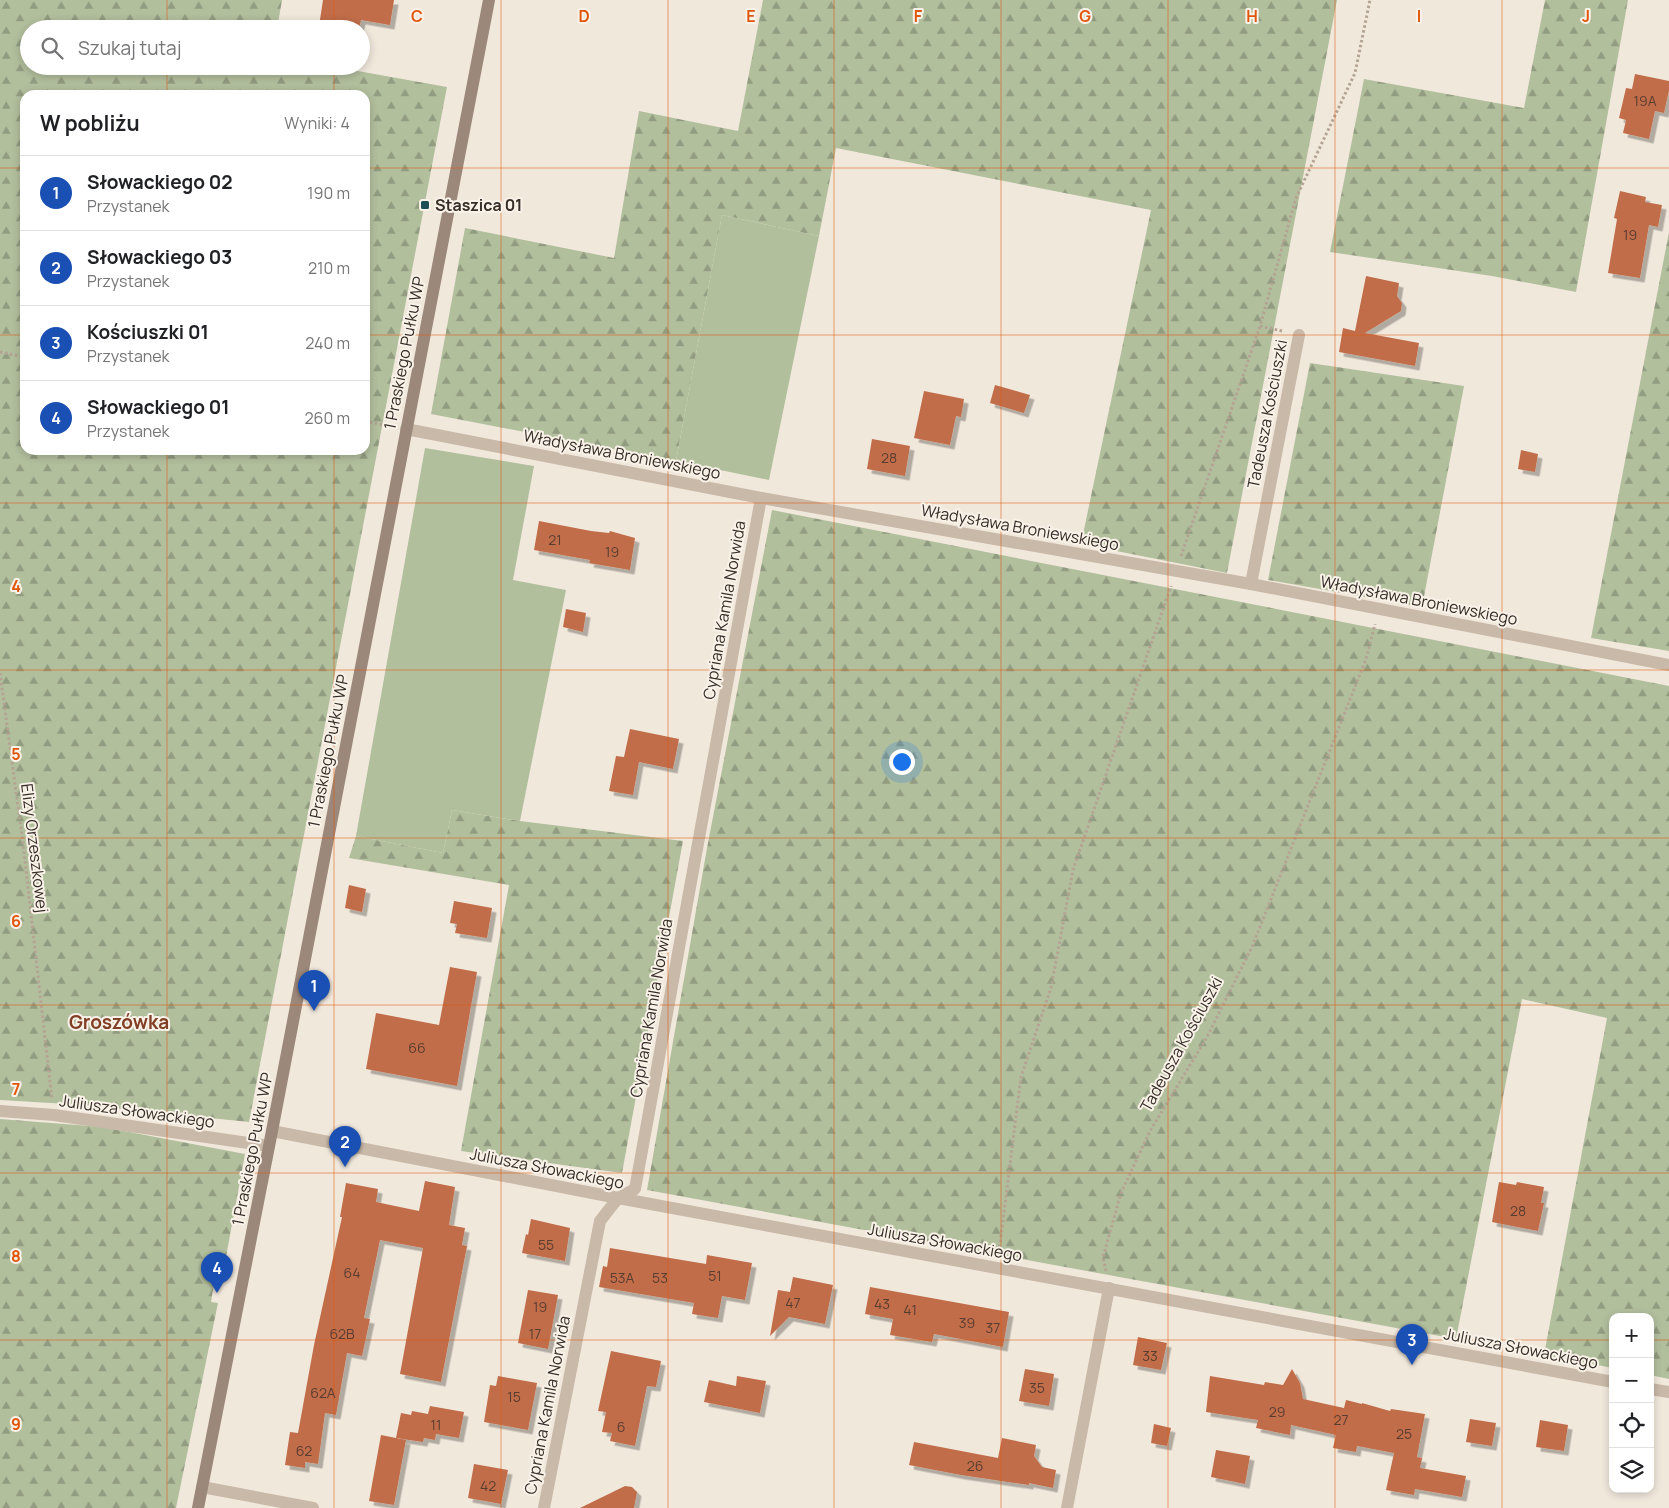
<!DOCTYPE html>
<html lang="pl">
<meta charset="utf-8">
<style>
body{margin:0;font-family:Manrope,sans-serif;background:#f6f6f6;color:#202124}
.controls{position:absolute;right:15px;bottom:15px;display:grid;overflow:hidden;border-radius:10px;box-shadow:0 2px 8px #0003}
.controls button{width:45px;height:45px;display:grid;place-items:center;padding:0;border:0;border-bottom:1px solid #e0e0e0;background:#fff;color:#202124;font:25px sans-serif}
.you{position:absolute;left:901px;top:761px;width:18px;height:18px;margin:-12px;border:4px solid #fff;border-radius:50%;background:#1a73e8;box-shadow:0 0 0 8px #1a73e833}
.badge{display:grid;place-items:center;width:32px;height:32px;border-radius:50%;background:#0f766e;color:#fff;font-size:16px;font-weight:700}
.pin{position:absolute;translate:-50% -41px;filter:drop-shadow(0 1px 2px #0008)}
.pin::after{content:'';position:absolute;top:26px;width:18px;height:15px;background:inherit;clip-path:polygon(0 0,100% 0,50% 100%)}
.list{margin:0;padding:0;list-style:none}
h2{display:flex;justify-content:space-between;align-items:center;height:65px;margin:0;padding:0 20px;font-size:21px}
h2 small{font-size:16px;font-weight:400;color:#757577}
.list li{display:grid;grid-template-columns:32px 1fr auto;gap:15px;align-items:center;box-sizing:border-box;height:75px;padding:0 20px;border-top:1px solid #e0e0e0}
.list b{display:block;font-size:19px;white-space:nowrap}
.list p{margin:0;font-size:16px;white-space:nowrap;color:#757577}
.list em{font-size:16px;font-style:normal;color:#757577}
.icon{flex:none;width:28px;height:28px;fill:none;stroke:currentColor;stroke-width:2;stroke-linecap:round;stroke-linejoin:round}
.map{position:relative;flex:none;width:1669px;height:1508px;overflow:hidden}
.search{position:absolute;background:#fff;box-shadow:0 2px 8px #0003;left:20px;top:20px;width:350px;height:55px;display:flex;align-items:center;gap:12px;box-sizing:border-box;padding:0 18px;border-radius:28px;color:#757577;font-size:19px}
.panel{position:absolute;background:#fff;box-shadow:0 2px 8px #0003;left:20px;top:90px;width:350px;height:365px;border-radius:15px}
.map>svg:first-child{display:block}
.grass{fill:#b2bf9d}
.forest{fill:url(#forest-firs);fill-rule:evenodd}
.building{fill:#c16d4a;filter:url(#shadow)}
.lines{fill:none;stroke-linecap:round;stroke-linejoin:round}
.path{stroke:#b4a393;stroke-width:3;stroke-dasharray:2.5 2.5;stroke-linecap:butt}
.street{stroke:#c9b9a8;stroke-width:12}
.secondary{stroke:#9c887a;stroke-width:12}
.grid{fill:none;stroke:#df570d;stroke-width:1;stroke-opacity:0.55}
.poi-dot{fill:#1f4f56;stroke:#f9f2e8;stroke-width:2}
.labels{text-anchor:middle;dominant-baseline:central;stroke-width:4;stroke-linejoin:round;paint-order:stroke}
.number-label{font-size:14px;fill:#593d30}
.poi-label{font-size:16px;font-weight:bold;fill:#362d28;stroke:#f9f2e8;text-anchor:start}
.street-label{font-size:16px;fill:#362d28;stroke:#f9f2e8}
.quarter-label{font-size:19px;font-weight:bold;fill:#813f25;stroke:#f9f2e8}
.grid-label{font-size:16px;text-anchor:middle;font-weight:bold;fill:#df570d;stroke:#f9f2e8;stroke-width:4;stroke-linejoin:round;paint-order:stroke}
</style>
<div class="map">
<svg width="1669" height="1508" viewBox="0 0 1669 1508">
<defs>
<pattern id="forest-firs" width="22" height="20" patternUnits="userSpaceOnUse" patternTransform="scale(1.25)"><rect width="22" height="20" fill="#b2bf9d"/><path d="M5 1l3.5 6h-7zM16 11l3.5 6h-7z" fill="#929c80"/></pattern>
<filter id="shadow"><feDropShadow dx="4.5" dy="4.5" stdDeviation="0" flood-color="#0004"/></filter>
</defs>
<rect width="100%" height="100%" fill="#f1e8dc"/>
<g class="grass">
<path d="M 722,215 L 819,236 L 769,480 L 676,461 Z"/>
<path d="M 425,448 L 534,466 L 513,580 L 566,590 L 520,821 L 452,810 L 443,853 L 356,836 Z"/>
</g>
<g class="forest">
<path d="M 0,0 L 282,0 L 277,29 L 29,29 L 29,66 L 330,66 L 447,87 L 249,1122 L 85,1105 L 0,1100 ZM 25,95 L 365,95 L 365,450 L 25,450 Z"/>
<path d="M 763,0 L 1337,0 L 1227,573 L 1081,544 L 1151,210 L 836,148 L 819,236 L 722,215 L 676,461 L 431,414 L 465,228 L 614,258 L 639,111 L 738,131 Z"/>
<path d="M 1545,0 L 1628,0 L 1576,292 L 1492,276 L 1330,252 L 1364,79 L 1524,108 Z"/>
<path d="M 1669,232 L 1669,651 L 1591,638 Z"/>
<path d="M 1310,363 L 1464,386 L 1422,607 L 1268,580 Z"/>
<path d="M 772,510 L 1669,686 L 1669,1379 L 1650,1375 L 1650,1317 L 1613,1317 L 1613,1368 L 1544,1355 L 1607,1018 L 1522,999 L 1456,1339 L 647,1190 L 707,848 Z"/>
<path d="M 452,810 L 520,821 L 683,841 L 622,1173 L 461,1151 L 509,885 L 349,858 L 356,836 L 443,853 Z"/>
<path d="M 0,1119 L 103,1127 L 245,1154 L 221,1284 L 214,1284 L 211,1302 L 218,1303 L 176,1508 L 0,1508 Z"/>
</g>
<g class="building">
<path d="M 323,0 L 394,0 L 390,25 L 361,20 L 359,29 L 333,29 L 319,26 Z"/>
<path d="M 1635,74 L 1669,81 L 1669,90 L 1664,113 L 1655,111 L 1649,139 L 1623,133 L 1626,120 L 1619,118 L 1626,88 L 1632,89 Z"/>
<path d="M 1620,191 L 1646,197 L 1645,202 L 1662,205 L 1658,227 L 1649,225 L 1640,278 L 1608,273 L 1617,219 L 1614,218 Z"/>
<path d="M 1366,276 L 1399,283 L 1397,296 L 1402,303 L 1401,311 L 1365,333 L 1419,343 L 1415,366 L 1339,352 L 1343,328 L 1355,331 Z"/>
<path d="M 995,385 L 1030,395 L 1024,413 L 990,403 Z"/>
<path d="M 924,391 L 964,399 L 961,417 L 956,416 L 950,445 L 914,438 Z"/>
<path d="M 872,439 L 910,446 L 905,476 L 867,469 Z"/>
<path d="M 1521,450 L 1538,454 L 1535,472 L 1518,469 Z"/>
<path d="M 539,521 L 591,531 L 609,533 L 610,531 L 635,538 L 630,570 L 589,563 L 590,560 L 534,550 Z"/>
<path d="M 566,609 L 586,613 L 583,632 L 563,627 Z"/>
<path d="M 630,729 L 679,739 L 673,769 L 639,762 L 633,795 L 609,791 L 616,756 L 624,757 Z"/>
<path d="M 349,885 L 366,889 L 362,912 L 345,908 Z"/>
<path d="M 454,901 L 492,908 L 487,938 L 455,933 L 457,924 L 450,923 Z"/>
<path d="M 450,967 L 477,972 L 457,1086 L 366,1069 L 376,1013 L 439,1025 Z"/>
<path d="M 425,1181 L 455,1187 L 449,1225 L 465,1228 L 462,1245 L 467,1246 L 441,1382 L 400,1374 L 423,1248 L 380,1240 L 364,1318 L 370,1319 L 362,1356 L 347,1353 L 336,1415 L 325,1413 L 318,1464 L 305,1462 L 305,1468 L 285,1465 L 290,1432 L 298,1433 L 314,1345 L 342,1217 L 340,1217 L 346,1183 L 378,1189 L 376,1202 L 419,1211 Z"/>
<path d="M 1499,1182 L 1516,1185 L 1517,1182 L 1544,1187 L 1541,1203 L 1544,1203 L 1538,1231 L 1492,1222 Z"/>
<path d="M 531,1219 L 570,1228 L 565,1261 L 522,1253 L 526,1234 L 528,1235 Z"/>
<path d="M 610,1248 L 706,1264 L 707,1255 L 752,1263 L 745,1300 L 722,1296 L 718,1318 L 692,1314 L 694,1303 L 599,1287 L 603,1266 L 607,1267 Z"/>
<path d="M 793,1277 L 833,1285 L 825,1324 L 789,1317 L 770,1336 L 778,1290 L 790,1292 Z"/>
<path d="M 870,1287 L 1009,1312 L 1003,1347 L 934,1334 L 932,1342 L 890,1335 L 893,1319 L 865,1314 Z"/>
<path d="M 528,1290 L 558,1295 L 548,1349 L 518,1343 Z"/>
<path d="M 1138,1337 L 1167,1343 L 1161,1370 L 1133,1365 Z"/>
<path d="M 611,1351 L 661,1361 L 656,1387 L 647,1386 L 635,1446 L 610,1441 L 612,1433 L 602,1432 L 606,1412 L 598,1411 Z"/>
<path d="M 1025,1369 L 1054,1374 L 1049,1406 L 1019,1401 Z"/>
<path d="M 1292,1369 L 1300,1383 L 1303,1399 L 1344,1408 L 1346,1400 L 1362,1404 L 1362,1403 L 1390,1411 L 1391,1409 L 1425,1414 L 1417,1457 L 1422,1458 L 1420,1468 L 1466,1476 L 1462,1497 L 1415,1489 L 1414,1495 L 1386,1490 L 1394,1453 L 1357,1446 L 1356,1452 L 1333,1448 L 1336,1435 L 1291,1425 L 1290,1435 L 1256,1428 L 1258,1420 L 1206,1412 L 1210,1376 L 1264,1385 L 1265,1382 L 1283,1385 Z"/>
<path d="M 498,1376 L 537,1383 L 528,1430 L 484,1422 L 490,1385 L 496,1386 Z"/>
<path d="M 737,1376 L 766,1381 L 760,1413 L 704,1402 L 709,1380 L 736,1386 Z"/>
<path d="M 430,1406 L 464,1412 L 459,1438 L 436,1434 L 435,1440 L 424,1438 L 423,1442 L 396,1438 L 401,1413 L 411,1415 L 412,1411 L 428,1414 Z"/>
<path d="M 1470,1419 L 1496,1423 L 1492,1446 L 1466,1442 Z"/>
<path d="M 1540,1420 L 1568,1425 L 1564,1451 L 1536,1447 Z"/>
<path d="M 1154,1424 L 1171,1428 L 1167,1446 L 1151,1443 Z"/>
<path d="M 381,1435 L 406,1440 L 394,1505 L 369,1501 Z"/>
<path d="M 1002,1438 L 1036,1445 L 1034,1456 L 1042,1467 L 1056,1470 L 1053,1488 L 1029,1483 L 1029,1485 L 961,1475 L 909,1465 L 914,1442 L 998,1458 Z"/>
<path d="M 1216,1450 L 1250,1456 L 1245,1484 L 1211,1477 Z"/>
<path d="M 474,1464 L 508,1470 L 501,1504 L 468,1498 Z"/>
<path d="M 625,1486 L 632,1487 L 637,1492 L 634,1508 L 580,1508 Z"/>
</g>
<g class="lines">
<g class="path">
<path d="M 1282,331 L 1260,326 L 1296,198 L 1355,73 L 1370,0"/>
<path d="M 0,352 L 25,357"/>
<path d="M 365,421 L 390,426"/>
<path d="M 1181,556 L 1260,326"/>
<path d="M 0,673 L 23,843 L 52,1100"/>
<path d="M 999,1252 L 1021,1077 L 1051,988 L 1073,870 L 1171,586"/>
<path d="M 1106,1271 L 1103,1257 L 1121,1193 L 1150,1131 L 1207,1037 L 1252,947 L 1366,659 L 1375,624"/>
</g>
<g class="street">
<path d="M 406,429 L 761,498 L 1251,584 L 1669,665"/>
<path d="M 1251,584 L 1299,335"/>
<path d="M 0,1111 L 54,1115 L 269,1146"/>
<path d="M 272,1131 L 618,1198 L 1613,1382"/>
<path d="M 1650,1389 L 1669,1392"/>
<path d="M 202,1487 L 313,1508"/>
<path d="M 544,1508 L 600,1221 L 618,1198 L 635,1189 L 761,498"/>
<path d="M 1067,1508 L 1109,1288"/>
</g>
<path class="secondary" d="M 198,1508 L 272,1131 L 489,0"/>
</g>
<path class="grid" d="M 167,0 L 167,29M 334,0 L 334,29M 501,0 L 501,1508M 668,0 L 668,1508M 834,0 L 834,1508M 1001,0 L 1001,1508M 1168,0 L 1168,1508M 1335,0 L 1335,1508M 1502,0 L 1502,1508M 167,66 L 167,95M 334,66 L 334,95M 0,168 L 25,168M 365,168 L 1669,168M 0,335 L 25,335M 365,335 L 1669,335M 167,450 L 167,1508M 334,450 L 334,1508M 0,503 L 1669,503M 0,670 L 1669,670M 0,838 L 1669,838M 0,1005 L 1669,1005M 0,1173 L 1669,1173M 0,1340 L 1613,1340M 1650,1340 L 1669,1340"/>
<rect class="poi-dot" x="420" y="200" width="10" height="10" rx="2.5"/>
<g class="labels">
<g class="number-label">
<text x="1645" y="100">19A</text>
<text x="1630" y="234">19</text>
<text x="889" y="457">28</text>
<text x="555" y="539">21</text>
<text x="612" y="551">19</text>
<text x="417" y="1047">66</text>
<text x="1518" y="1210">28</text>
<text x="546" y="1244">55</text>
<text x="352" y="1272">64</text>
<text x="715" y="1275">51</text>
<text x="622" y="1277">53A</text>
<text x="660" y="1277">53</text>
<text x="793" y="1302">47</text>
<text x="882" y="1303">43</text>
<text x="540" y="1306">19</text>
<text x="910" y="1309">41</text>
<text x="967" y="1322">39</text>
<text x="993" y="1327">37</text>
<text x="342" y="1333">62B</text>
<text x="535" y="1333">17</text>
<text x="1150" y="1355">33</text>
<text x="1037" y="1387">35</text>
<text x="323" y="1392">62A</text>
<text x="514" y="1396">15</text>
<text x="1277" y="1411">29</text>
<text x="1341" y="1419">27</text>
<text x="436" y="1424">11</text>
<text x="621" y="1426">6</text>
<text x="1404" y="1433">25</text>
<text x="304" y="1450">62</text>
<text x="975" y="1465">26</text>
<text x="488" y="1485">42</text>
</g>
<g class="poi-label">
<text x="435" y="205">Staszica 01</text>
</g>
<g class="street-label">
<text transform="translate(404 353) rotate(-79)">1 Praskiego Pułku WP</text>
<text transform="translate(1267 414) rotate(-79)">Tadeusza Kościuszki</text>
<text transform="translate(622 454) rotate(11)">Władysława Broniewskiego</text>
<text transform="translate(1020 527) rotate(10)">Władysława Broniewskiego</text>
<text transform="translate(1419 600) rotate(11)">Władysława Broniewskiego</text>
<text transform="translate(724 610) rotate(-80)">Cypriana Kamila Norwida</text>
<text transform="translate(328 751) rotate(-79)">1 Praskiego Pułku WP</text>
<text transform="translate(35 848) rotate(83)">Elizy Orzeszkowej</text>
<text transform="translate(651 1008) rotate(-80)">Cypriana Kamila Norwida</text>
<text transform="translate(1181 1044) rotate(-61)">Tadeusza Kościuszki</text>
<text transform="translate(137 1111) rotate(8)">Juliusza Słowackiego</text>
<text transform="translate(252 1149) rotate(-79)">1 Praskiego Pułku WP</text>
<text transform="translate(547 1168) rotate(11)">Juliusza Słowackiego</text>
<text transform="translate(945 1242) rotate(10)">Juliusza Słowackiego</text>
<text transform="translate(1521 1348) rotate(11)">Juliusza Słowackiego</text>
<text transform="translate(547 1405) rotate(-79)">Cypriana Kamila Norwida</text>
</g>
<g class="quarter-label">
<text x="119" y="1022">Groszówka</text>
</g>
</g>
<g class="grid-label">
<text x="417" y="22">C</text>
<text x="584" y="22">D</text>
<text x="751" y="22">E</text>
<text x="918" y="22">F</text>
<text x="1085" y="22">G</text>
<text x="1252" y="22">H</text>
<text x="1419" y="22">I</text>
<text x="1586" y="22">J</text>
<text x="16" y="592">4</text>
<text x="16" y="760">5</text>
<text x="16" y="927">6</text>
<text x="16" y="1095">7</text>
<text x="16" y="1262">8</text>
<text x="16" y="1430">9</text>
</g>
</svg>
<div class="controls">
<button>+</button>
<button>−</button>
<button><svg class="icon" aria-label="locate" viewBox="0 0 24 24"><circle cx="12" cy="12" r="6"/><path d="M12 2v4M12 18v4M2 12h4M18 12h4"/></svg></button>
<button><svg class="icon" aria-label="layers" viewBox="0 0 24 24"><path d="M12 4l9 5-9 5-9-5zM3 14l9 5 9-5"/></svg></button>
</div>
<div class="you"></div>
<div class="pin badge" style="left:314px;top:1011px;background:#1a4fb4">1</div>
<div class="pin badge" style="left:345px;top:1167px;background:#1a4fb4">2</div>
<div class="pin badge" style="left:1412px;top:1365px;background:#1a4fb4">3</div>
<div class="pin badge" style="left:217px;top:1293px;background:#1a4fb4">4</div>
<div class="search"><svg class="icon" aria-label="search" viewBox="0 0 24 24"><circle cx="10" cy="10" r="6"/><path d="M15 15l6 6"/></svg>Szukaj tutaj</div>
<section class="panel">
<h2>W pobliżu<small>Wyniki: 4</small></h2>
<ul class="list">
<li><span class="badge" style="background:#1a4fb4">1</span><div><b>Słowackiego 02</b><p>Przystanek</p></div><em>190 m</em></li>
<li><span class="badge" style="background:#1a4fb4">2</span><div><b>Słowackiego 03</b><p>Przystanek</p></div><em>210 m</em></li>
<li><span class="badge" style="background:#1a4fb4">3</span><div><b>Kościuszki 01</b><p>Przystanek</p></div><em>240 m</em></li>
<li><span class="badge" style="background:#1a4fb4">4</span><div><b>Słowackiego 01</b><p>Przystanek</p></div><em>260 m</em></li>
</ul>
</section>
</div>
